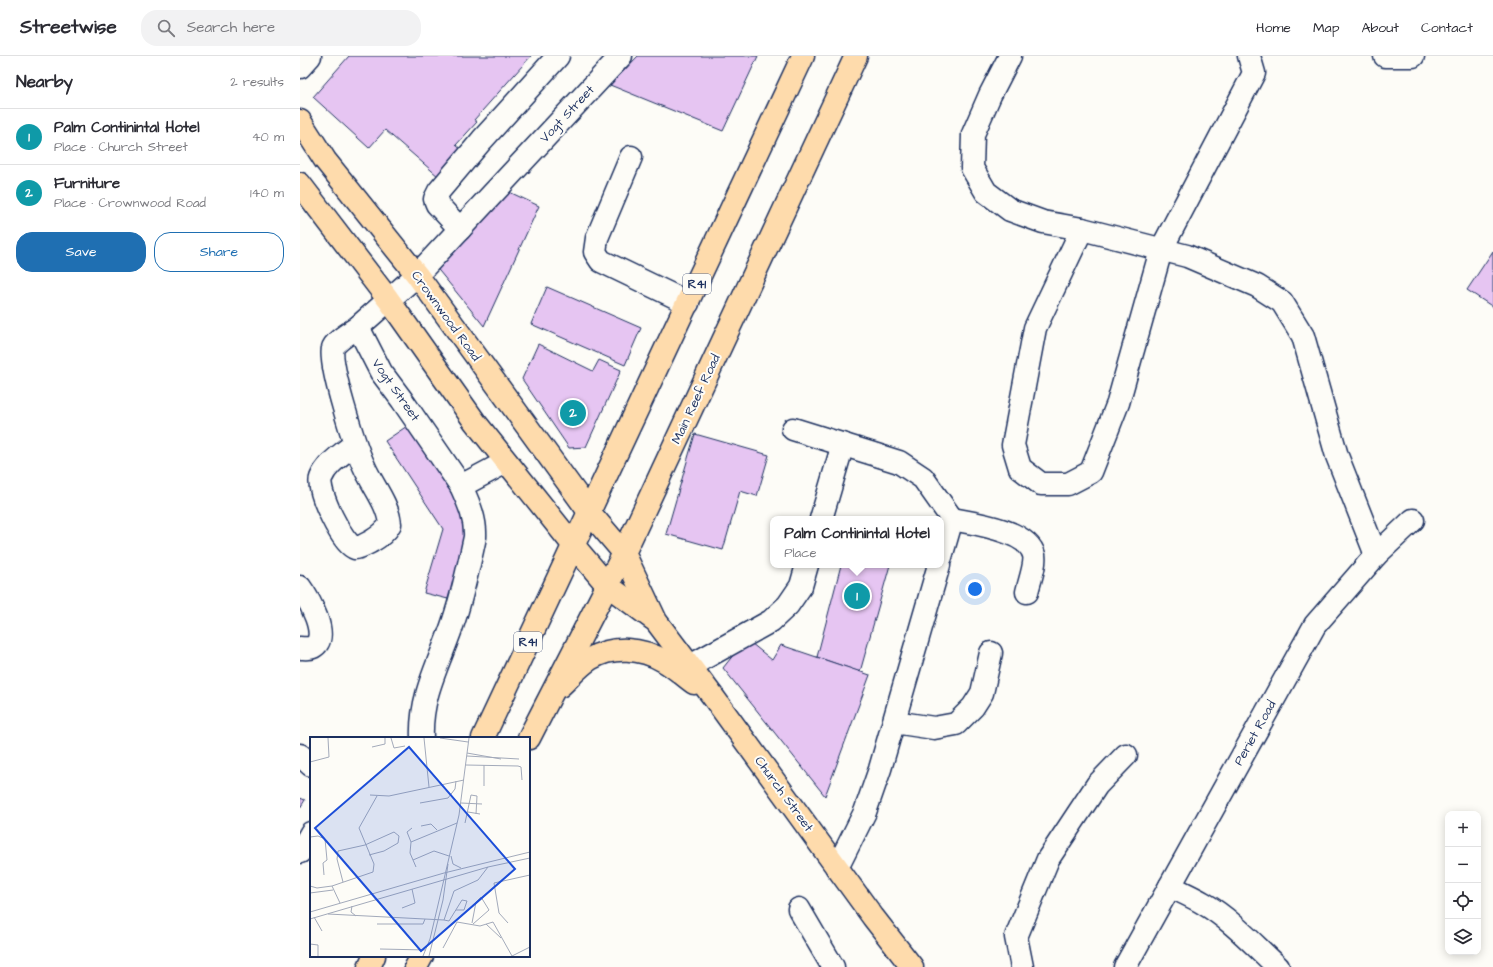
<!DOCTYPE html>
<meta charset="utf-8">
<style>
body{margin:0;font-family:"Architects Daughter",sans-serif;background:#f2f2f3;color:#2b2b33}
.controls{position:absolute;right:12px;bottom:12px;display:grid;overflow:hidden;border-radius:8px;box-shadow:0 2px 10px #0003}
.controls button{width:36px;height:36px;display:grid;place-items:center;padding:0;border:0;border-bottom:1px solid #e1e1e2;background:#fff;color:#2b2b33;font:20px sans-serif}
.you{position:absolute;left:675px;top:533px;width:14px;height:14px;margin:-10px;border:3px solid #fff;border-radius:50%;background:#1a73e8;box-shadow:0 0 0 6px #1a73e833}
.badge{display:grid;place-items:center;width:26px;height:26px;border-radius:50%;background:#1f6fb2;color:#fff;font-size:13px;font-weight:700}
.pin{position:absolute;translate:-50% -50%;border:2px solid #fff;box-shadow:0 1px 4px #0006}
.popup{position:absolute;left:470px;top:460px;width:174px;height:52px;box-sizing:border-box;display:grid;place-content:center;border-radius:8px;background:#fff;filter:drop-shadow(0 1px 3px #0005);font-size:13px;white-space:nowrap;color:#7c7c81}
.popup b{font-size:15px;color:#2b2b33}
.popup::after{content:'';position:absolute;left:50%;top:100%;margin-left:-8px;border:8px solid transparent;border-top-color:#fff}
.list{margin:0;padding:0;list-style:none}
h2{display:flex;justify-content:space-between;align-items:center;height:52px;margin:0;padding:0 16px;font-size:17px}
h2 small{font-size:13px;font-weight:400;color:#7c7c81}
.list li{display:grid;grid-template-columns:26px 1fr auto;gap:12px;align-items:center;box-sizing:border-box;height:56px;padding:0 16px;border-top:1px solid #e1e1e2}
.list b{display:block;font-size:15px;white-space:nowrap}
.list p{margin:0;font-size:13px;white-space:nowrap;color:#7c7c81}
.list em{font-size:13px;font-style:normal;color:#7c7c81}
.actions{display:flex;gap:8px;padding:12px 16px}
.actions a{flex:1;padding:9px 0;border:1px solid #1f6fb2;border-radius:16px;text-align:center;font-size:14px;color:#1f6fb2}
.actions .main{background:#1f6fb2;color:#fff}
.icon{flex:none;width:22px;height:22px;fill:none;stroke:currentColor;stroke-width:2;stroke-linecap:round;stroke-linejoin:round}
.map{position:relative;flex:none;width:1193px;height:911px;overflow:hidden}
header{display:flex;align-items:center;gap:24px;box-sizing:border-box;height:56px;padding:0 20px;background:#fff;border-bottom:1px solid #e1e1e2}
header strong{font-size:19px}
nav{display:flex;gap:22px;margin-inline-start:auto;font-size:14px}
.search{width:280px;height:36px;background:#f2f2f3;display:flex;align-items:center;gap:10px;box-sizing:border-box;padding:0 14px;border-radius:16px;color:#7c7c81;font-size:15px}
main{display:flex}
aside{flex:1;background:#fff}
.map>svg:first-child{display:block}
.building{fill:#e6c5f2;stroke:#1b2f5e}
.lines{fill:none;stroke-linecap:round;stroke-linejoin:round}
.minor-casing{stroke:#1b2f5e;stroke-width:25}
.major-casing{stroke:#1b2f5e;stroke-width:25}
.minor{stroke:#fdfcf7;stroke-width:22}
.major{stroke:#fedbac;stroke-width:22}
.labels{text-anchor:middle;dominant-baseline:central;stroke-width:4;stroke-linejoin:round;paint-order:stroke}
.shield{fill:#fdfcf7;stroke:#5f6c8c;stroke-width:1}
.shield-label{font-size:12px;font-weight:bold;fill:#1b2f5e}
.street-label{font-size:13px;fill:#1b2f5e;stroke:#fdfcf7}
.inset-road{fill:none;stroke:#a3aaba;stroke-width:1}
.view{fill:#1d4ed8;fill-opacity:0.15;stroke:#1d4ed8;stroke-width:2}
.inset-edge{fill:none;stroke:#1b2f5e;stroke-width:2}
</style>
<header>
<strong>Streetwise</strong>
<div class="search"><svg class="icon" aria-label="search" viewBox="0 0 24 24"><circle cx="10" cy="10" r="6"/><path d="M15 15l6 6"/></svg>Search here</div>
<nav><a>Home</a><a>Map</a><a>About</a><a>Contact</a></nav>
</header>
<main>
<aside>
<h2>Nearby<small>2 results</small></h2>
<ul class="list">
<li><span class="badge" style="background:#0f9aa8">1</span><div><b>Palm Continintal Hotel</b><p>Place · Church Street</p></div><em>40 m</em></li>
<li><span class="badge" style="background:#0f9aa8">2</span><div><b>Furniture</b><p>Place · Crownwood Road</p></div><em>140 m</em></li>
</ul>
<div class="actions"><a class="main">Save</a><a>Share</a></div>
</aside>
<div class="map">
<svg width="1193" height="911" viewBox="0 0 1193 911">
<rect width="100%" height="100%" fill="#fdfcf7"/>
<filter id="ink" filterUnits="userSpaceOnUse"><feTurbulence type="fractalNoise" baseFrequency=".025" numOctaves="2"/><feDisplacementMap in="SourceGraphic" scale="8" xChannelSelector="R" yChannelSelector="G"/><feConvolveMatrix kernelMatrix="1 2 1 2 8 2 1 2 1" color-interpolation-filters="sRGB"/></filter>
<g filter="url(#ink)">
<g class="building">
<path d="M 49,0 L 231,0 L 174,64 L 177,66 L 156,89 L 163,95 L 139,121 L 85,74 L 69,92 L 13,41 Z"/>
<path d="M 338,0 L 458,0 L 423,75 L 310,29 Z"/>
<path d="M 203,133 L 239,150 L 184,270 L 135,210 Z"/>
<path d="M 1193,195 L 1193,251 L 1167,234 Z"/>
<path d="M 247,231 L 341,272 L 325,309 L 231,268 Z"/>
<path d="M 238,288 L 293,315 L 299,304 L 321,314 L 286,391 L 269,392 L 222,323 Z"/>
<path d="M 110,368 L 174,467 L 152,544 L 124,537 L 143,473 L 85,385 Z"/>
<path d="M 395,378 L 469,399 L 457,440 L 440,435 L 423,494 L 366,478 Z"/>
<path d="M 541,509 L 590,509 L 560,616 L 517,601 Z"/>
<path d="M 446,583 L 472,604 L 481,589 L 570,619 L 525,740 L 423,612 Z"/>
<path d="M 0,742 L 5,744 L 0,752 Z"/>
</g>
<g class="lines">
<defs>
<g id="minor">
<path d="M 710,0 L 690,39 L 673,78 L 672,112 L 686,136 L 710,154 L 743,166 L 782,173 L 887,200 L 957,230 L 982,246 L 1003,280 L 1037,400 L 1076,499"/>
<path d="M 1085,0 L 1113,0"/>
<path d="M 0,11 L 10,0"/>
<path d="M 331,101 L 297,182 L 295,196 L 301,205 L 388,247"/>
<path d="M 160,173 L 137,148 L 135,143 L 139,135 L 182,84 L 258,0"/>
<path d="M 782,173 L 735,272 L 713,389 L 720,412 L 741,428 L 768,428 L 791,416 L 818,347 L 861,194 L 954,17 L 949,0"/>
<path d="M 493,373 L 599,406 L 623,422 L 652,463 L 641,501"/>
<path d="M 55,387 C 43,398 27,407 21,422 C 16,434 43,489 55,492 C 60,492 68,487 72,485 C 80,480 86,476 90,468 C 88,447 72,429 64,410 C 56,393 28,308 33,292 C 34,286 53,275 58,271"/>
<path d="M 161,430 L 206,406"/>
<path d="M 521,463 L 543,388"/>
<path d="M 652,463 C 673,467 728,474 734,499 C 736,508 729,527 727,536"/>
<path d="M 0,531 C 8,542 31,581 13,591 C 9,593 4,592 0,592"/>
<path d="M 390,610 L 471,565 L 488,549 L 501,530 L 507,509"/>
<path d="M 594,666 L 634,672 L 656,668 L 673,651 L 682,637 L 691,597"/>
<path d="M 122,682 C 120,637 141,605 154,564 C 163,537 169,509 175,481 C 176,462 168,446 161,430 L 102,344 L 81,316 L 58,271 L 117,219 L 321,0"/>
<path d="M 0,699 L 11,709"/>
<path d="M 0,796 L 11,777"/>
<path d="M 537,812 L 565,756 L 580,713 L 639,509"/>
<path d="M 870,830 C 881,836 893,841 903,847 C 932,864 954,889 978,911"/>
<path d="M 499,853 L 533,911"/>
<path d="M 722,911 L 716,881 L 748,803 L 797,729 L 826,699"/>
<path d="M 825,911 L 1015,569 L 1076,499 L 1113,464"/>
</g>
<g id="major">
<path d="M 0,65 L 25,104 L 117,219 L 290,457 L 324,497 L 356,565 L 414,642 L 573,861 L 612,911"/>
<path d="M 0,128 L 88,243 L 175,366 L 274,490 L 307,529 L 353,563"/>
<path d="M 260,630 C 270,621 279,610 290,603 C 313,589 342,592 364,605 C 375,611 384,620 394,627"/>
<path d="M 183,682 L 503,0"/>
<path d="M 229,682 L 324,497 L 556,0"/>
<path d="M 69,911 L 74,900"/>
<path d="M 116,911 L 122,900"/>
</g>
</defs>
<use href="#minor" class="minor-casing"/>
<use href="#major" class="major-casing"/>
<use href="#minor" class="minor"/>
<use href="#major" class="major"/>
</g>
</g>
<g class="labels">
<g class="shield">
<rect x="383" y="218" width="28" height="20" rx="3"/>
<rect x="214" y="576" width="28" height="20" rx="3"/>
</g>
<g class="shield-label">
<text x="397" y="228">R41</text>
<text x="228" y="586">R41</text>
</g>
<g class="street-label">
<text transform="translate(267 58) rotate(-47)">Vogt Street</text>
<text transform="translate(146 260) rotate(54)">Crownwood Road</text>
<text transform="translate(96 334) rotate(55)">Vogt Street</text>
<text transform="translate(396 343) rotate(-65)">Main Reef Road</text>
<text transform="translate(955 677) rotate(-61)">Periet Road</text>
<text transform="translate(484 738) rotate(54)">Church Street</text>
</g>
</g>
<g transform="translate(10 681)">
<rect width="220" height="220" fill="#fdfcf7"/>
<path class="inset-road" d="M 81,1 L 84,11 L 95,9M 114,1 L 119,50M 130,1 L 158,5M 62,10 L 75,7 L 75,1M 157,16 L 191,22M 157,19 L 209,22M 0,25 L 19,20 L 18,1M 156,28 L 208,29 L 211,30 L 212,43M 174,49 L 174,28M 60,58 L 79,59 L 154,43M 110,66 L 138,61 L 145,52 L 146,44M 151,66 L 172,67M 158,75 L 170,77M 155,86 L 161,58 L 167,59 L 166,77M 111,89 L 121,87 L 127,93M 0,100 L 8,99 L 15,102 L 17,123 L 13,126 L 14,138M 101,105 L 97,95 L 102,91M 141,119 L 143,127 L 151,131M 103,123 L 124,114 L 139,119M 106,130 L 100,116 L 101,105 L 147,86M 33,145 L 27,122 L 28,114 L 55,108 L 84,95 L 89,99 L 88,106 L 74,114 L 59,118M 0,149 L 7,151 L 22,149M 0,156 L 23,153M 30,166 L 22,149 L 63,135 L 64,127 L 49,91 L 67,59M 42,169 L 41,175 L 46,179M 92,171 L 105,166 L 102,152M 0,175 L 134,136 L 220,115M 18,177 L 134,183 L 144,154 L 168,143 L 178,130M 4,180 L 12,194M 0,182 L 178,130 L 220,121M 134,183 L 139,184 L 152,163 L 157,164 L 154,173 L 146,173M 162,186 L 166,165 L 171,160 L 179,173 L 163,187M 198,186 L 189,176 L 184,146 L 220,138M 67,187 L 113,187 L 115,182M 176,187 L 191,201M 0,207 L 8,208 L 8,219M 133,211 L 147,185 L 170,189 L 183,185 L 202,219M 70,212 L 116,213M 113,219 L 120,202 L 149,78 L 159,1M 119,219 L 133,163 L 138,127M 202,219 L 220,210"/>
<path class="view" d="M 99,10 L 205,132 L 111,214 L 5,91 Z"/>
<rect width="220" height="220" class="inset-edge"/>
</g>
</svg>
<div class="controls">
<button>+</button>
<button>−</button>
<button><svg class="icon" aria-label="locate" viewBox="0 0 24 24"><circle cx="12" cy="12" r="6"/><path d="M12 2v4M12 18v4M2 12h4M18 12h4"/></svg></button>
<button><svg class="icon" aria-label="layers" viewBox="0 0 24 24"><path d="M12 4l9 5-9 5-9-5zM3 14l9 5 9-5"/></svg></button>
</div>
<div class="you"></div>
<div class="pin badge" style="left:557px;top:540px;background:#0f9aa8">1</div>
<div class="popup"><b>Palm Continintal Hotel</b>Place</div>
<div class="pin badge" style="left:273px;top:357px;background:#0f9aa8">2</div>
</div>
</main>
